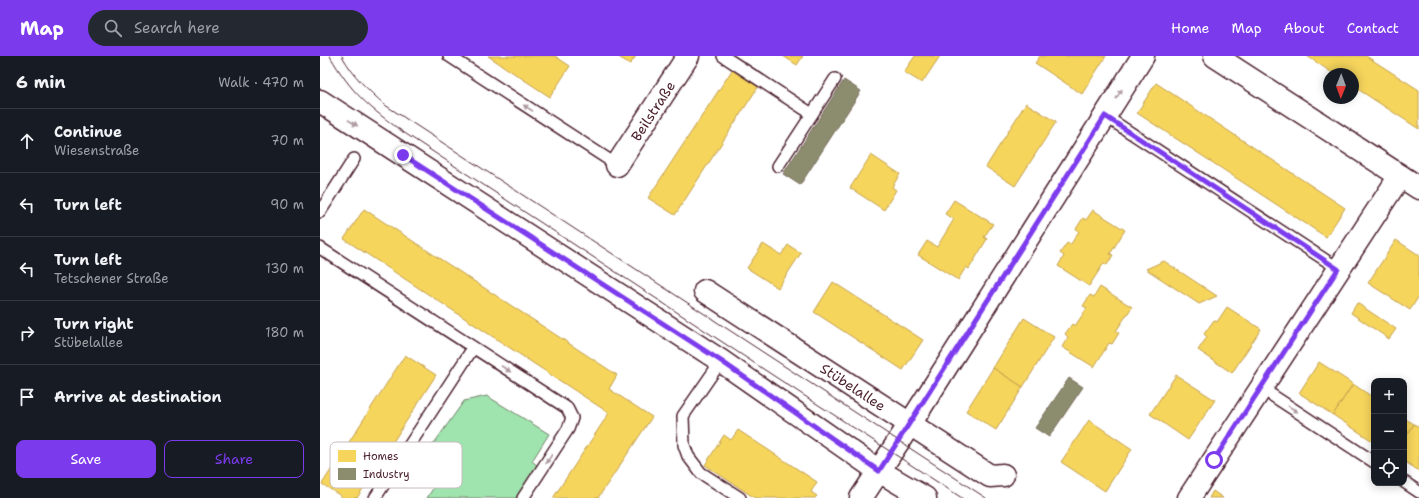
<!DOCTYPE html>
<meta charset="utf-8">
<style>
body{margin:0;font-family:"Shantell Sans",sans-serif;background:#242831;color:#f1f3f6}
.controls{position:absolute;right:12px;bottom:12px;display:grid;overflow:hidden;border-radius:8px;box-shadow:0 2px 10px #0003}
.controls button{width:36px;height:36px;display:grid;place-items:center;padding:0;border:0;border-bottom:1px solid #363941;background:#171b24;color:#f1f3f6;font:20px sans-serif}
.compass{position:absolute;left:1003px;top:12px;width:36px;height:36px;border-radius:50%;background:#171b24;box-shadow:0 2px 10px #0003;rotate:181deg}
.stop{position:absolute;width:12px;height:12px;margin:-9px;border:3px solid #7c3aed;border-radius:50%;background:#fff}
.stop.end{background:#7c3aed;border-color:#fff;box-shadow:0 1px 4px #0008}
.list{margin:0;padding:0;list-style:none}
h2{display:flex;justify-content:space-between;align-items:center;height:52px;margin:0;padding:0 16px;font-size:17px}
h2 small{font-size:13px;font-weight:400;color:#9ea1a6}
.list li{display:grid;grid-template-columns:26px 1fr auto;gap:12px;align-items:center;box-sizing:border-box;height:64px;padding:0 16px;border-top:1px solid #363941}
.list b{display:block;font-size:15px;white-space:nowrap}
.list p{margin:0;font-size:13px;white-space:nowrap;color:#9ea1a6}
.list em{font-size:13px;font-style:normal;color:#9ea1a6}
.actions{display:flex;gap:8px;padding:12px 16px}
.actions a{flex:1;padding:9px 0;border:1px solid #7c3aed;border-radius:8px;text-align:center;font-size:14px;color:#7c3aed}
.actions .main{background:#7c3aed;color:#fff}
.icon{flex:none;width:22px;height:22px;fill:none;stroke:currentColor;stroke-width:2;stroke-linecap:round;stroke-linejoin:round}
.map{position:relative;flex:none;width:1099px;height:442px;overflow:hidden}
header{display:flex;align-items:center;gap:24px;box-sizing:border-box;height:56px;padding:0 20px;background:#7c3aed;color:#fff}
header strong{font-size:19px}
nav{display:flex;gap:22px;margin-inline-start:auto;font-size:14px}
.search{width:280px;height:36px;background:#242831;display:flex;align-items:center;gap:10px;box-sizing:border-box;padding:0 14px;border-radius:22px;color:#9ea1a6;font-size:15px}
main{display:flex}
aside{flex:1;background:#171b24}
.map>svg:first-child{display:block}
.green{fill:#9fe3ae;stroke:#74816c}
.homes{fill:#f6d55c;stroke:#c29e4d}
.industry{fill:#8c8c6e;stroke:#786b5a}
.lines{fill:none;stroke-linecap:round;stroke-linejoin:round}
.lane-casing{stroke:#4a1f2b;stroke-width:14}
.street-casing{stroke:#4a1f2b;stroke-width:25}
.secondary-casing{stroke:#4a1f2b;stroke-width:25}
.lane{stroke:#fff;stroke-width:11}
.street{stroke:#fff;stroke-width:22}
.secondary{stroke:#fff;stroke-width:22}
.tram{stroke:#4a1f2b;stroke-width:1}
.oneway{fill:#ae9aa0}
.route{stroke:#7c3aed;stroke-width:5}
.labels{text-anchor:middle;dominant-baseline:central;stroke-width:4;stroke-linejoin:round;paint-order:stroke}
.street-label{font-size:14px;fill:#4a1f2b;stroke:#fff}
.key{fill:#fff;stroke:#c9bcbf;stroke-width:1}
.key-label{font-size:11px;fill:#4a1f2b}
</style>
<header>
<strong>Map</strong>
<div class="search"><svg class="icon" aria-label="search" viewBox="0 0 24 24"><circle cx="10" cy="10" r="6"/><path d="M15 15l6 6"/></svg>Search here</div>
<nav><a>Home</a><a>Map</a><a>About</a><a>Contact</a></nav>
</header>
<main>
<aside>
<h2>6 min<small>Walk · 470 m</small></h2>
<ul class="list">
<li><svg class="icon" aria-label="ahead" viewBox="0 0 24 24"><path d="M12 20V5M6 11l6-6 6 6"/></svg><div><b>Continue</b><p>Wiesenstraße</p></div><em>70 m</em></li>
<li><svg class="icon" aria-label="left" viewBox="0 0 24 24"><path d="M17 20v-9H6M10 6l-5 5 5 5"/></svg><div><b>Turn left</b></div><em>90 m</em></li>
<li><svg class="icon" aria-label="left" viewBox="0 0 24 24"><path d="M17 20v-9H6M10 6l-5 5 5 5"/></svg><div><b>Turn left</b><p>Tetschener Straße</p></div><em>130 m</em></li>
<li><svg class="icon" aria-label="right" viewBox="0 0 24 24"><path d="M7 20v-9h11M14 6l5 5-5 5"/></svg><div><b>Turn right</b><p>Stübelallee</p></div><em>180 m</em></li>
<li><svg class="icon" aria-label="arrive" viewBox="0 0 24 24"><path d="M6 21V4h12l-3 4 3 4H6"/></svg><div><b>Arrive at destination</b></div></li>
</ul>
<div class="actions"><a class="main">Save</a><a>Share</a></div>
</aside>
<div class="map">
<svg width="1099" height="442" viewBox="0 0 1099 442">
<rect width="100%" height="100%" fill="#fff"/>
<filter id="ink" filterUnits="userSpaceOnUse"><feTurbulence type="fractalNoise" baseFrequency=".025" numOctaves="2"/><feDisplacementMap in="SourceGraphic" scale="8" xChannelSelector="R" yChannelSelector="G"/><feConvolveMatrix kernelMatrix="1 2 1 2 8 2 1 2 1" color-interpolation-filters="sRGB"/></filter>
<g filter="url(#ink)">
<path class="green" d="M 167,340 L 229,378 L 212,405 L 218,410 L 197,442 L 107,442 L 122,418 L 100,407 L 144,345 Z"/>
<g class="homes">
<path d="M 168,0 L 235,0 L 250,10 L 230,41 Z"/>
<path d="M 297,0 L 316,0 L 310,8 Z"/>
<path d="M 463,0 L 483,0 L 477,9 Z"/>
<path d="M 595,0 L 620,0 L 602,27 L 584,16 Z"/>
<path d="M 720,0 L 786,0 L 762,38 L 715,7 Z"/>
<path d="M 987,0 L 1046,0 L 1099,34 L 1099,73 L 1033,30 L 1033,18 L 1014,18 Z"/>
<path d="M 412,14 L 438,31 L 355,159 L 328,142 Z"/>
<path d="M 836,27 L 1025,152 L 1006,181 L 817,57 Z"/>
<path d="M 706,47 L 736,66 L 695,130 L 666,111 Z"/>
<path d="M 551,99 L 580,118 L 572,131 L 576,134 L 564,154 L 530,132 Z"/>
<path d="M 634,144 L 673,168 L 664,181 L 667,183 L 649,213 L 646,211 L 638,224 L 598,199 L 607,185 L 617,191 L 634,163 L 625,158 Z"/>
<path d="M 44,153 L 297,319 L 289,333 L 332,361 L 278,442 L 233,442 L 289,357 L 24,183 Z"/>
<path d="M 773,154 L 805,174 L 790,198 L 793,199 L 787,209 L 784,207 L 769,230 L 738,210 L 744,200 L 740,197 L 747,187 L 751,188 L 759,175 L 756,173 L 763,162 L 766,164 Z"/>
<path d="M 1076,184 L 1099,199 L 1099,240 L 1090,254 L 1048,227 Z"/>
<path d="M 443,188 L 461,199 L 468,189 L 481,197 L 458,232 L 427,212 Z"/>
<path d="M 844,205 L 897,240 L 879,248 L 826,213 Z"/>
<path d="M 513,226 L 603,284 L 583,314 L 494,256 Z"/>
<path d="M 780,231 L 812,251 L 796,275 L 799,277 L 792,288 L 789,287 L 774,311 L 742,291 L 748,281 L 745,278 L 752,268 L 755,270 L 767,252 L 763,250 L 770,239 L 774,241 Z"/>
<path d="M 1037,247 L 1076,273 L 1069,283 L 1031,257 Z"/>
<path d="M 907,251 L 941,273 L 912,317 L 878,294 L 887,281 L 884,278 L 894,264 L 897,266 Z"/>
<path d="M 704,262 L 734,281 L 703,331 L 673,312 Z"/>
<path d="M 85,299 L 116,319 L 37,442 L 24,442 L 2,428 Z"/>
<path d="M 999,306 L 1033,328 L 1013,359 L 979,337 Z"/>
<path d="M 673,312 L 703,331 L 676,374 L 646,355 Z"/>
<path d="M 856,319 L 895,344 L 868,384 L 830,358 Z"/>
<path d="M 1033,328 L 1054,342 L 1054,386 L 1013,359 Z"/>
<path d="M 1084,362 L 1094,368 L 1084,384 Z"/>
<path d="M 769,364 L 812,393 L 785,435 L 741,406 Z"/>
<path d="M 1094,368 L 1099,371 L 1099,415 L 1084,405 L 1084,384 Z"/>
<path d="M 418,374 L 497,426 L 491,436 L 497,440 L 495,442 L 435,442 L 385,409 L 404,379 L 411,384 Z"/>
<path d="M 893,435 L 903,442 L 889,442 Z"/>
</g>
<g class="industry">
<path d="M 524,24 L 541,35 L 480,129 L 463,118 Z"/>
<path d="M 749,322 L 763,331 L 729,381 L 715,372 Z"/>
</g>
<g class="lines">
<defs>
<g id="lane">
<path d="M 129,0 L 297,109"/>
<path d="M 403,0 L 492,58"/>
<path d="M 785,60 L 1019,213"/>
<path d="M 458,110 L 515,23"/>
<path d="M 0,156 L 34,103"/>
<path d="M 0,192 L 247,352 L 252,362 L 248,373 L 203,442"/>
<path d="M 401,305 L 363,360 L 364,389 L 368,400 L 381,417 L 420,442"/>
<path d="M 941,332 L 1054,406"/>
<path d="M 1084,426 L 1099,436"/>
<path d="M 55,442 L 153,292"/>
</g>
<g id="street">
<path d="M 297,109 L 368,0"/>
<path d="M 385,235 L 670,420 L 683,419"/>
<path d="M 541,442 L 590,368 L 823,0"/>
<path d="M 869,442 L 1080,120"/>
</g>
<g id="secondary">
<path d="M 895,0 L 1099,132"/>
<path d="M 0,45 L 401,305 L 559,415 L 605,442"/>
</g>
</defs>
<use href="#lane" class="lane-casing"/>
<use href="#street" class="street-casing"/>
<use href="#secondary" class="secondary-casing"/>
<use href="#lane" class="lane"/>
<use href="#street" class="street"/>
<use href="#secondary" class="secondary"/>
<g class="tram">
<path d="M 10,0 C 31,37 50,52 83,76 L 457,322 L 642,442"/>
<path d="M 22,0 C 34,21 47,33 65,49 L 666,442"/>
</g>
</g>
<defs><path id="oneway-solid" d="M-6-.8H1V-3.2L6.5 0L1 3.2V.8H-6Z"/></defs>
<g class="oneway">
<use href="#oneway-solid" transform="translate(799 38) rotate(-58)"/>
<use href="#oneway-solid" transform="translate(208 52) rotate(-147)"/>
<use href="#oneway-solid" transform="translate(33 67) rotate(33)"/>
<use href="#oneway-solid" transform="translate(186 313) rotate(33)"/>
<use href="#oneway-solid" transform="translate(973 353) rotate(33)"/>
<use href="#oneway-solid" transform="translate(229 403) rotate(123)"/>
</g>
</g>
<g class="lines" filter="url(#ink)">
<path class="route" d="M 83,99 L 401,305 L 559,415 L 785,60 L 1018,213 L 894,404"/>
</g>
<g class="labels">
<g class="street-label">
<text transform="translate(333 55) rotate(-57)">Beilstraße</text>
<text transform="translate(533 331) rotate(33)">Stübelallee</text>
</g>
</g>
<rect x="10" y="386" width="132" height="46" rx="6" class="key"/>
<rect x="18" y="394" width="18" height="12" fill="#f6d55c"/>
<rect x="18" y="412" width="18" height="12" fill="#8c8c6e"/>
<g class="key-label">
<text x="43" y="404">Homes</text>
<text x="43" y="422">Industry</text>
</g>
</svg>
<div class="controls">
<button>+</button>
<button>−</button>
<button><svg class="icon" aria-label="locate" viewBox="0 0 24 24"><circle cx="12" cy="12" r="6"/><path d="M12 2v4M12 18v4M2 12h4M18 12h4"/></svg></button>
</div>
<svg class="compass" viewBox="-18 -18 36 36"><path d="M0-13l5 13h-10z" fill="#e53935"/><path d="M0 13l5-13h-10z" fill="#9ea1a6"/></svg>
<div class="stop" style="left:894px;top:404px"></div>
<div class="stop end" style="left:83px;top:99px"></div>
</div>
</main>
